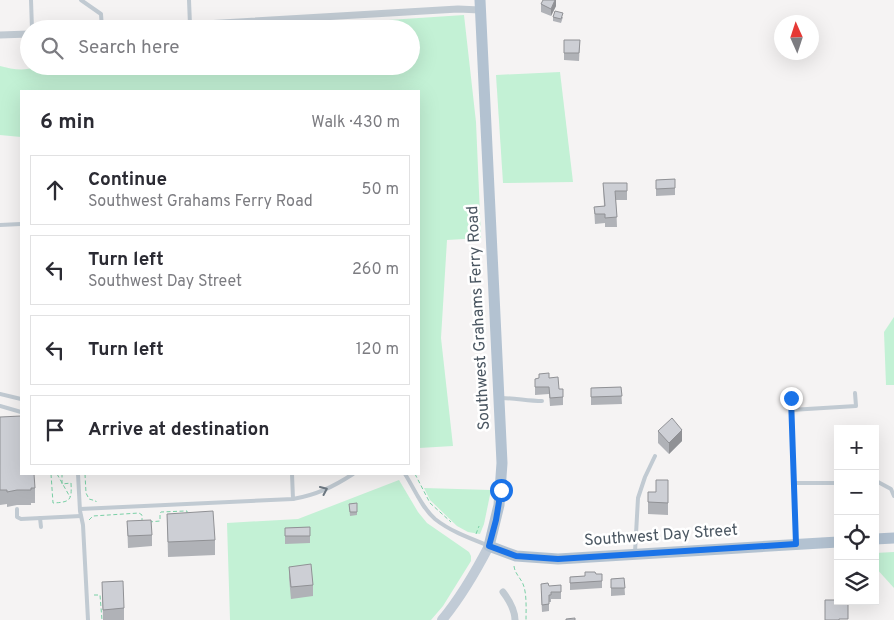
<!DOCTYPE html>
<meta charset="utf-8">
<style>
body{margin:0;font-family:Overpass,sans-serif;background:#f7f7f7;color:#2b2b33}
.controls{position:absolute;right:15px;bottom:15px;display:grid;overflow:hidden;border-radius:0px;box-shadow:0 5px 20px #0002}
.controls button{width:45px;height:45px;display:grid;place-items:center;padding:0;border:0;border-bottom:1px solid #e1e1e2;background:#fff;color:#2b2b33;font:25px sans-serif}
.compass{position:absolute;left:774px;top:15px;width:45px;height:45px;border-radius:50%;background:#fff;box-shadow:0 5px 20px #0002;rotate:357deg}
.stop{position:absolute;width:15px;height:15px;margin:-11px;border:4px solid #1a73e8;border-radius:50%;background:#fff}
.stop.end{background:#1a73e8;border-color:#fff;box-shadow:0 1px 5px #0008}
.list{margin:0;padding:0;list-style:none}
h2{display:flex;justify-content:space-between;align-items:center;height:65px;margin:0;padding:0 20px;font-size:21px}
h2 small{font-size:16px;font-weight:400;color:#7c7c81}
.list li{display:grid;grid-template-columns:32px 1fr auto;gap:15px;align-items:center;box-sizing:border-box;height:70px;margin:0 10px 10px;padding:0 10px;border:1px solid #e1e1e2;border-radius:0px}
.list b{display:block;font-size:19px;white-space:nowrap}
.list p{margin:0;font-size:16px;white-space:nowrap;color:#7c7c81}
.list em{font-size:16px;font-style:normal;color:#7c7c81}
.icon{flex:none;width:28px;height:28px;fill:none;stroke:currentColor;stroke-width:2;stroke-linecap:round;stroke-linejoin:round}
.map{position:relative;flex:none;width:894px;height:620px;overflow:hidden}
.search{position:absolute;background:#fff;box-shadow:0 5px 20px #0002;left:20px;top:20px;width:400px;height:55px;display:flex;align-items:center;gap:12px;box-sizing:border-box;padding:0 18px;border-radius:28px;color:#7c7c81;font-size:19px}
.panel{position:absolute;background:#fff;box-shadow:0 5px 20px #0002;left:20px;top:90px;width:400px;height:385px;border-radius:0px}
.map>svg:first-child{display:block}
.green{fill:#c3f1d5}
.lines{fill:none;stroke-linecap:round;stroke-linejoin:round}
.path{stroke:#7ad0a6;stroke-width:1;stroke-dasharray:4 2.5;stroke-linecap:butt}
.lane{stroke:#c1cad2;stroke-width:4}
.street{stroke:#c1cad2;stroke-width:7}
.secondary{stroke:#c1cbd6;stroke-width:10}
.primary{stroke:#b3c2d1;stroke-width:11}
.wall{fill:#b0b2b7}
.shaded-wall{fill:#909195}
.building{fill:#cdcfd5;stroke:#909195}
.oneway{stroke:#6e7983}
.route{stroke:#1a73e8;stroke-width:6}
.labels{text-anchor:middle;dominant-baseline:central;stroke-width:5;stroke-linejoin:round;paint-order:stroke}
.street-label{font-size:16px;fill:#4a5661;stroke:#fff}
</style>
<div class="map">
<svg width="894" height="620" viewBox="0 0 894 620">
<rect width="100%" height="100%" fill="#f5f3f3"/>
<g class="green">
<path d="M 464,15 L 476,122 L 481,238 L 447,240 L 441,338 L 453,446 L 419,448 L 419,91 L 21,91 L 21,137 L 0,135 L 0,66 C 12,69 25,72 36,66 L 411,66 L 411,29 L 279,29 L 313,25 Z"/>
<path d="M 560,72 L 573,182 L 503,183 L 496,75 Z"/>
<path d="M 894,317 L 894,385 L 886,385 L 884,332 Z"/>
<path d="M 399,480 L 418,512 L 427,523 L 469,552 L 471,556 L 471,561 L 443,606 L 431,620 L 230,620 L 227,523 L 298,519 Z"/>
<path d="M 424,488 L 491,490 L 484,524 L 480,534 L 468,532 L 457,526 L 430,500 Z"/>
<path d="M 894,552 L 894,588 L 875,567 L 875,553 Z"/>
</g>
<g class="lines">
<g class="path">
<path d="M 51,474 L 53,503 C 70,502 72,501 71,483 L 62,484 L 62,474"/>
<path d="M 57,474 L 70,497"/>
<path d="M 85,474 L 86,493 L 89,499 L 96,501 L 96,502"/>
<path d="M 415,474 L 430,503 L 451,522"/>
<path d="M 89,520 L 93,516 L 139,513 L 142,515 L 142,520"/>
<path d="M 149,522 L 160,521 L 160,513 L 161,512 L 185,511 L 187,511 L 187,514"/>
<path d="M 476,534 L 479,526"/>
<path d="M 514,566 C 515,574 520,577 523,584 C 527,593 526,610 526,620"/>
<path d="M 94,595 L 100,595 L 102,620"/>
</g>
<g class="lane">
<path d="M 31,0 L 32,29"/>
<path d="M 81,0 L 101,14 L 102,29"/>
<path d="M 189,0 L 190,25"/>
<path d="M 0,225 L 21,224"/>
<path d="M 0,394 L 21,399"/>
<path d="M 501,398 C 515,398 528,401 542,401"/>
<path d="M 791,398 L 796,542"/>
<path d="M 0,406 L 21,412"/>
<path d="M 791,410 L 856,406 L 855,393"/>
<path d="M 78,474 L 80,511 L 83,525 L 88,620"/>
<path d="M 292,474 L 293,499"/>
<path d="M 405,474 C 414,488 422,508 435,519 C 450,531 469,538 487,545"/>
<path d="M 875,482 L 878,482 L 891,489 L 894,496"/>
<path d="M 794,483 L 838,483"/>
<path d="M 17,509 L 17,517 L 21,519 L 81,516"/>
<path d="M 80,509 L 293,499 C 316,495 333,487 353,474"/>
<path d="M 40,518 L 41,527"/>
<path d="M 635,552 L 638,498 L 645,477 L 655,456"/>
</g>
<g class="street">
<path d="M 119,29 L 458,9 L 480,10"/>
<path d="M 0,35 L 29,34"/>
<path d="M 503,592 C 509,600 515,609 515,620"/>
</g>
<path class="secondary" d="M 442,620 C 461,597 475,573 489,546"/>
<g class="primary">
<path d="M 480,0 L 502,463 L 499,505 L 489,546 L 516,556 L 558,559 L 838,542"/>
<path d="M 875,539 L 894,538"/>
</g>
</g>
<g class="wall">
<path d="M 556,0 L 556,6 L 551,16 L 541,12 L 541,4 Z"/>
<path d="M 553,17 L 563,17 L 561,23 L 553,21 Z"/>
<path d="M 564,40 L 580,40 L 579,61 L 564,60 Z"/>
<path d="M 675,179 L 675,195 L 656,196 L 656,180 Z"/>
<path d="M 603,183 L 627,183 L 627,200 L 616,200 L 617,227 L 605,227 L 605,223 L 595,224 L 594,207 L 604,206 Z"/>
<path d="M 549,378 L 559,389 L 563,389 L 563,405 L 550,406 L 549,394 L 535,395 L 535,379 Z"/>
<path d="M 621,387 L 622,404 L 591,405 L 591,388 Z"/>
<path d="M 0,417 L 35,488 L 35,503 L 31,503 L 31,505 L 17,505 L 7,507 L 7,504 L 0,505 Z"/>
<path d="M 658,431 L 682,441 L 669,454 L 658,443 Z"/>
<path d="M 668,480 L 668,515 L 648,514 L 648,492 L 656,492 Z"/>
<path d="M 357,503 L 357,515 L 350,516 L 349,504 Z"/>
<path d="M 167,514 L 215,540 L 215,555 L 168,557 Z"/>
<path d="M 127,521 L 152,535 L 152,546 L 128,548 Z"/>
<path d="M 310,527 L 310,543 L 285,544 L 285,528 Z"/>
<path d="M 289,567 L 313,585 L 313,596 L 291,599 L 289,578 Z"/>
<path d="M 596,574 L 602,574 L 602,588 L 570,590 L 570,577 L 585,576 Z"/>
<path d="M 624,578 L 625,595 L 611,596 L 611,579 Z"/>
<path d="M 102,582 L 124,608 L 124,620 L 103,620 Z"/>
<path d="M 561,585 L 561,599 L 551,599 L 551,602 L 549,602 L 549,611 L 542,612 L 541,591 Z"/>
</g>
<g class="shaded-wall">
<path d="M 555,0 L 556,0 L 556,6 L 551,16 L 551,9 Z"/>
<path d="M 682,430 L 682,441 L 669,454 L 669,443 Z"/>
</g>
<g class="building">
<path d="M 543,0 L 555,0 L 551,9 L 541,4 Z"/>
<path d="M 555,11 L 563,13 L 561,19 L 553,17 Z"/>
<path d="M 564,40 L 580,40 L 579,53 L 564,53 Z"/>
<path d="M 675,179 L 675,188 L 656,189 L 656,180 Z"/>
<path d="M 603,183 L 627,183 L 627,191 L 615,191 L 617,217 L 605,218 L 605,214 L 595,214 L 594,207 L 605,206 Z"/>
<path d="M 549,373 L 549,378 L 558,377 L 559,389 L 563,389 L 563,397 L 550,398 L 549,387 L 535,387 L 535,379 L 539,378 L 539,374 Z"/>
<path d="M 621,387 L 622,396 L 591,397 L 591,388 Z"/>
<path d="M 21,416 L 21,474 L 34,474 L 35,488 L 31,488 L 31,490 L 17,490 L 7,492 L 7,490 L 0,490 L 0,417 Z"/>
<path d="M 672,418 L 682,430 L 669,443 L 658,431 Z"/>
<path d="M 656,480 L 668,480 L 668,503 L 648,502 L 648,492 L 656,492 Z"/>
<path d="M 357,503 L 357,512 L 350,512 L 349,504 Z"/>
<path d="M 213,511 L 215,540 L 168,542 L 167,514 Z"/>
<path d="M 151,520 L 152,535 L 128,536 L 127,521 Z"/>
<path d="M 310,527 L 310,536 L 285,536 L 285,528 Z"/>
<path d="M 311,564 L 313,585 L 291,587 L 289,567 Z"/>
<path d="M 585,572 L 595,572 L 596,574 L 602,574 L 602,581 L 570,583 L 570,577 L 585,576 Z"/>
<path d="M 624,578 L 625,588 L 611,588 L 611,579 Z"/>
<path d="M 123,581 L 124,608 L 103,610 L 102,582 Z"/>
<path d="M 548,583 L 549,586 L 561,585 L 561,592 L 551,592 L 551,595 L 549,595 L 549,604 L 542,605 L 541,584 Z"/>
<path d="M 825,600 L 838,600 L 838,601 L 848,601 L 848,619 L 839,619 L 839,620 L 825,620 Z"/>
<path d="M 575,618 L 575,620 L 566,620 L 566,619 Z"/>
</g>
<defs><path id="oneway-chevron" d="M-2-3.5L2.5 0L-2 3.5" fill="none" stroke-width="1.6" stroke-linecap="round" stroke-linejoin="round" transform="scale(1.25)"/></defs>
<use class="oneway" href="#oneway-chevron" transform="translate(324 490) rotate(-24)"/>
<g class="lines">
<path class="route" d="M 501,490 L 496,520 L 489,546 L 516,556 L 558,559 L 796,544 L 791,398"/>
</g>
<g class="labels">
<g class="street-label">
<text transform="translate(479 318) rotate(-93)">Southwest Grahams Ferry Road</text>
<text transform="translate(661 536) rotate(-4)">Southwest Day Street</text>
</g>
</g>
</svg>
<div class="controls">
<button>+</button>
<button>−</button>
<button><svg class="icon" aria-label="locate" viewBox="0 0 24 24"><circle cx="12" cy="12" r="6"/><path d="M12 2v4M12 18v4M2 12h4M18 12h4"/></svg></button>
<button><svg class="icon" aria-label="layers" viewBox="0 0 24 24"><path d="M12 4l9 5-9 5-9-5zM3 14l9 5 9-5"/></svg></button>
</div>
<svg class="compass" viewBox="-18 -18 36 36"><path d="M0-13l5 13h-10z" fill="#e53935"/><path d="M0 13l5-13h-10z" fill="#7c7c81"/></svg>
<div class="stop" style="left:501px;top:490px"></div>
<div class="stop end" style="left:791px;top:398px"></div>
<div class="search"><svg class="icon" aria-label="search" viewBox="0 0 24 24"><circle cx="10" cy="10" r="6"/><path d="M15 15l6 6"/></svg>Search here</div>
<section class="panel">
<h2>6 min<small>Walk · 430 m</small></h2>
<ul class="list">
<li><svg class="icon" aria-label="ahead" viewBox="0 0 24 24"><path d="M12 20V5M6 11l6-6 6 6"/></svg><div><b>Continue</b><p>Southwest Grahams Ferry Road</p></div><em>50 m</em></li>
<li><svg class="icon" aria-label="left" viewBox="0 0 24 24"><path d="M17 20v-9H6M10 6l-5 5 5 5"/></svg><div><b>Turn left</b><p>Southwest Day Street</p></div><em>260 m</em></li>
<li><svg class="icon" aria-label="left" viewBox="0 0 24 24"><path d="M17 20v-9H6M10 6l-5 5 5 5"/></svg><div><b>Turn left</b></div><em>120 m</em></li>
<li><svg class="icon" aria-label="arrive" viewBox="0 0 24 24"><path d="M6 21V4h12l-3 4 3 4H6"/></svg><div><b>Arrive at destination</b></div></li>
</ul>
</section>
</div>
